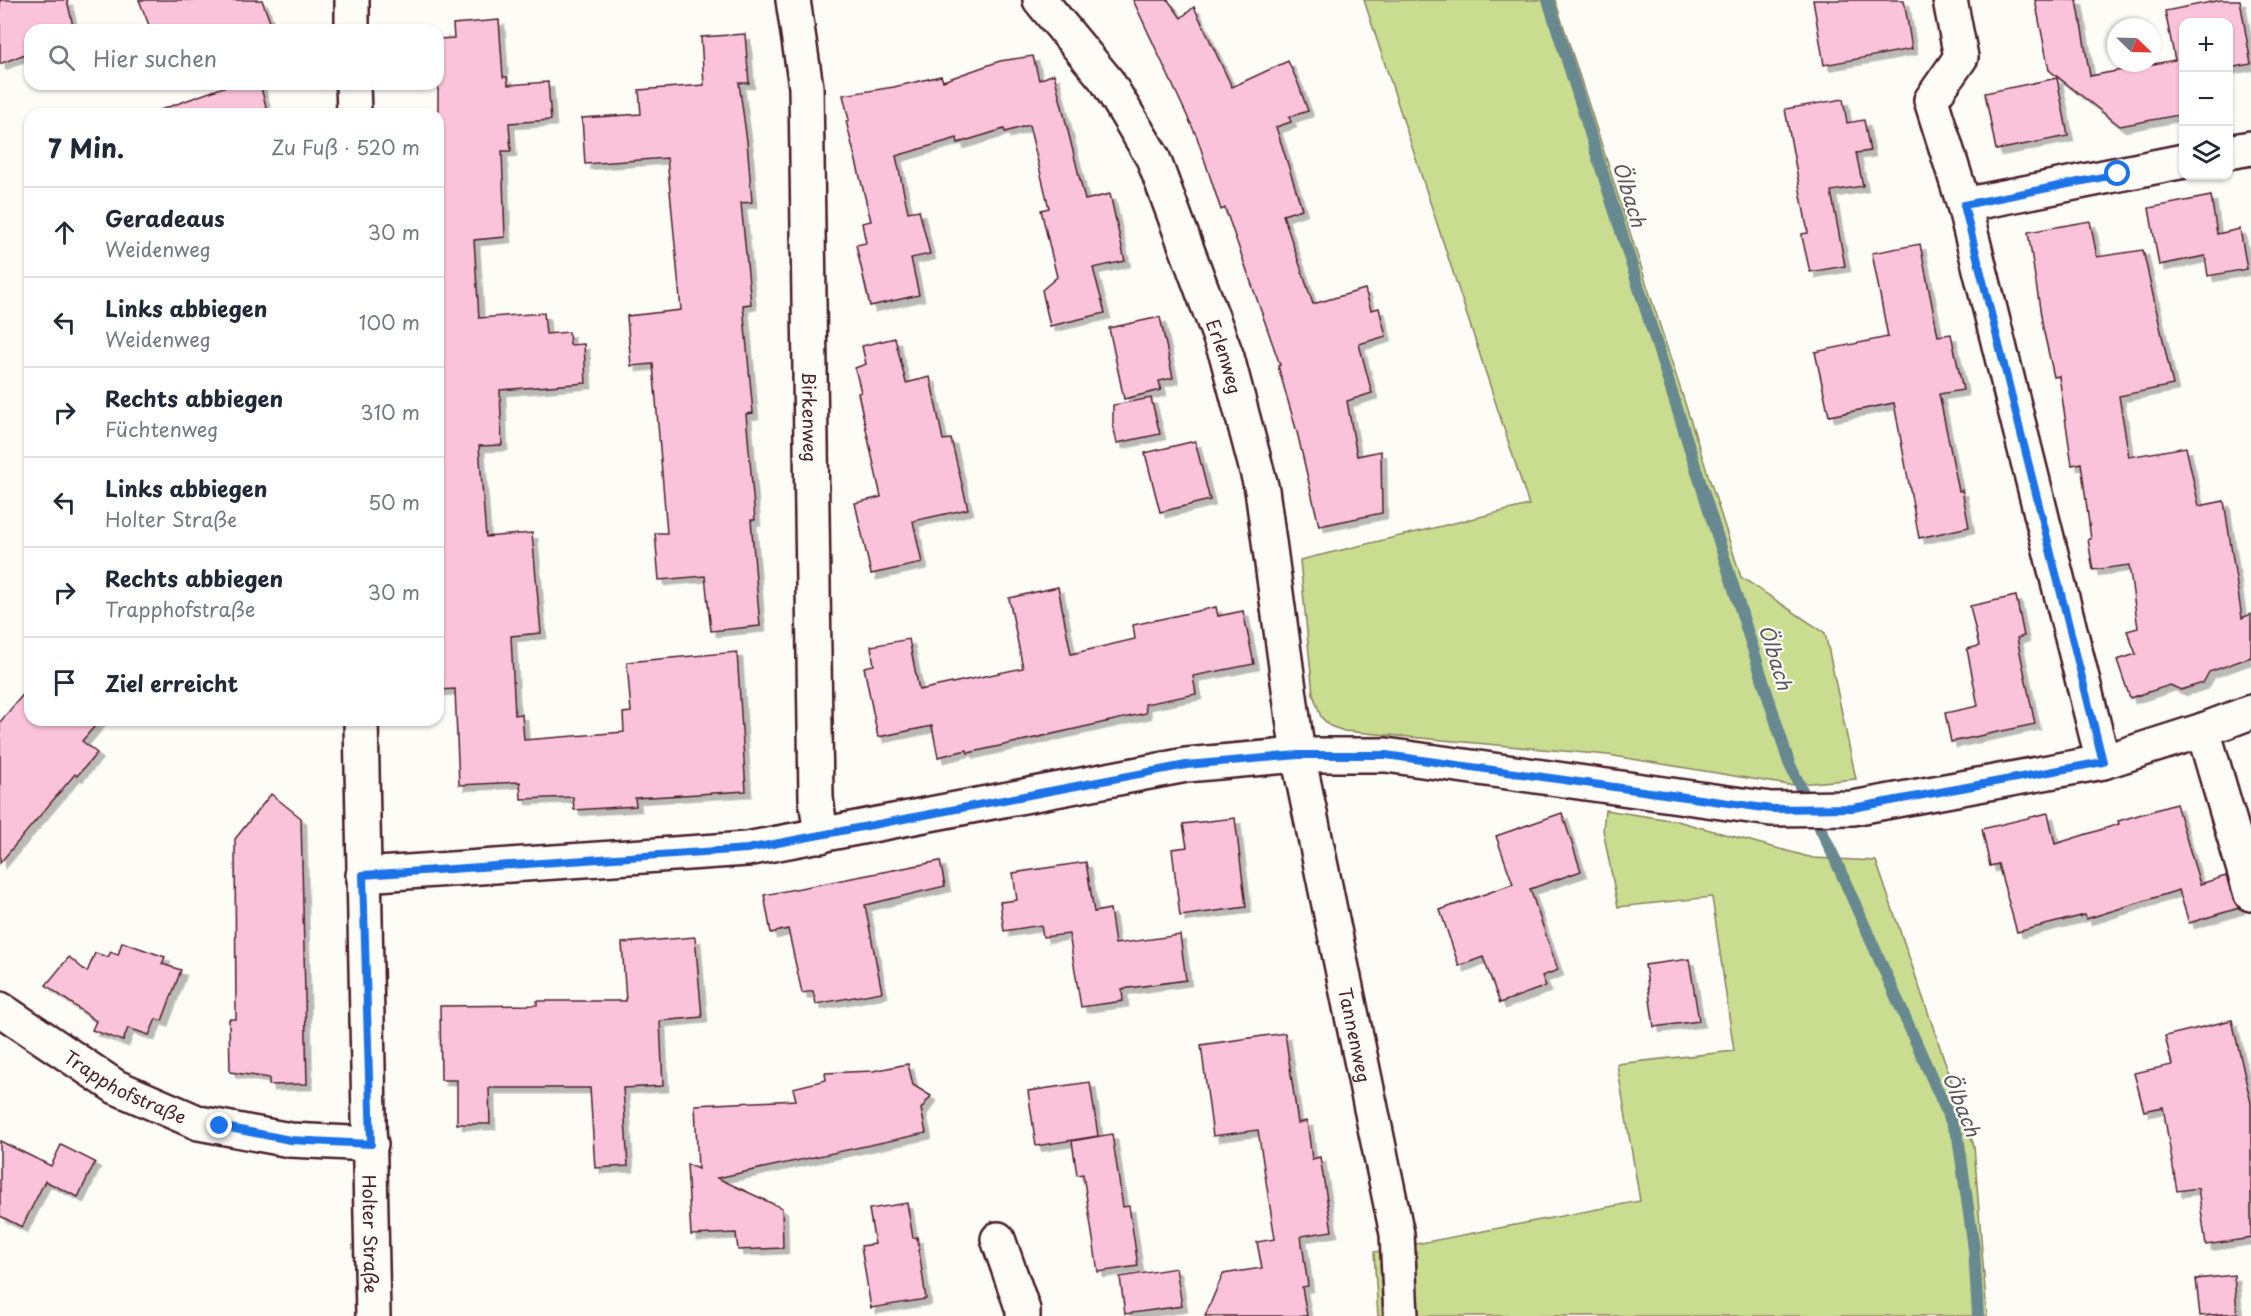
<!DOCTYPE html>
<html lang="de">
<meta charset="utf-8">
<style>
body{margin:0;font-family:"Playpen Sans",sans-serif;background:#f6f6f7;color:#1f2937}
.controls{position:absolute;right:18px;top:18px;display:grid;overflow:hidden;border-radius:12px;box-shadow:0 2px 4px #0004}
.controls button{width:54px;height:54px;display:grid;place-items:center;padding:0;border:0;border-bottom:2px solid #e0e1e3;background:#fff;color:#1f2937;font:30px sans-serif}
.compass{position:absolute;left:2107px;top:18px;width:54px;height:54px;border-radius:50%;background:#fff;box-shadow:0 2px 4px #0004;rotate:113deg}
.stop{position:absolute;width:18px;height:18px;margin:-14px;border:4px solid #1a73e8;border-radius:50%;background:#fff}
.stop.end{background:#1a73e8;border-color:#fff;box-shadow:0 2px 6px #0008}
.list{margin:0;padding:0;list-style:none}
h2{display:flex;justify-content:space-between;align-items:center;height:78px;margin:0;padding:0 24px;font-size:26px}
h2 small{font-size:20px;font-weight:400;color:#747a83}
.list li{display:grid;grid-template-columns:39px 1fr auto;gap:18px;align-items:center;box-sizing:border-box;height:90px;padding:0 24px;border-top:2px solid #e0e1e3}
.list b{display:block;font-size:22px;white-space:nowrap}
.list p{margin:0;font-size:20px;white-space:nowrap;color:#747a83}
.list em{font-size:20px;font-style:normal;color:#747a83}
.icon{flex:none;width:33px;height:33px;fill:none;stroke:currentColor;stroke-width:2;stroke-linecap:round;stroke-linejoin:round}
.map{position:relative;flex:none;width:2251px;height:1316px;overflow:hidden}
.search{position:absolute;background:#fff;box-shadow:0 2px 4px #0004;left:24px;top:24px;width:420px;height:66px;display:flex;align-items:center;gap:15px;box-sizing:border-box;padding:0 21px;border-radius:18px;color:#747a83;font-size:22px}
.panel{position:absolute;background:#fff;box-shadow:0 2px 4px #0004;left:24px;top:108px;width:420px;height:618px;border-radius:18px}
.map>svg:first-child{display:block}
.green{fill:#c9dc90;stroke:#8a7e5e;stroke-width:1.5}
.lines{fill:none;stroke-linecap:round;stroke-linejoin:round}
.stream{stroke:#698991;stroke-width:12}
.building{fill:#fbc3da;stroke:#4a1f2b;stroke-width:1.5;filter:url(#shadow)}
.minor-casing{stroke:#4a1f2b;stroke-width:38}
.minor{stroke:#fdfcf7;stroke-width:33}
.route{stroke:#1a73e8;stroke-width:8}
.labels{text-anchor:middle;dominant-baseline:central;stroke-width:4.5;stroke-linejoin:round;paint-order:stroke}
.street-label{font-size:18px;fill:#4a1f2b;stroke:#fdfcf7}
.water-label{font-size:20px;font-style:italic;fill:#5a545e;stroke:#fdfcf7}
</style>
<div class="map">
<svg width="2251" height="1316" viewBox="0 0 2251 1316">
<defs>
<filter id="shadow"><feDropShadow dx="5.5" dy="5.5" stdDeviation="0" flood-color="#0004"/></filter>
</defs>
<rect width="100%" height="100%" fill="#fdfcf7"/>
<filter id="ink" filterUnits="userSpaceOnUse"><feTurbulence type="fractalNoise" baseFrequency=".0167" numOctaves="2"/><feDisplacementMap in="SourceGraphic" scale="12" xChannelSelector="R" yChannelSelector="G"/><feConvolveMatrix kernelMatrix="1 2 1 2 8 2 1 2 1" color-interpolation-filters="sRGB"/></filter>
<g filter="url(#ink)">
<g class="green">
<path d="M 1364,0 L 1555,0 L 1741,577 L 1825,633 L 1856,779 L 1788,785 L 1608,755 L 1344,731 L 1330,726 L 1321,717 L 1313,694 L 1300,560 L 1529,505 Z"/>
<path d="M 1605,810 L 1677,821 L 1813,858 L 1876,861 L 1974,1146 L 1987,1316 L 1378,1316 L 1374,1252 L 1640,1201 L 1617,1064 L 1734,1051 L 1712,897 L 1618,907 L 1603,830 Z"/>
</g>
<g class="lines">
<path class="stream" d="M 1548,0 L 1789,763 L 1835,859 L 1958,1137 L 1974,1249 L 1978,1316"/>
</g>
<g class="building">
<path d="M 0,0 L 67,0 L 74,30 L 30,30 L 30,52 L 0,64 Z"/>
<path d="M 139,0 L 262,0 L 273,30 L 151,30 Z"/>
<path d="M 1133,0 L 1168,0 L 1181,18 L 1194,7 L 1232,87 L 1288,61 L 1298,83 L 1308,111 L 1289,117 L 1291,122 L 1276,127 L 1302,209 L 1283,215 L 1313,304 L 1365,289 L 1371,310 L 1379,308 L 1386,336 L 1359,344 L 1372,393 L 1347,401 L 1357,456 L 1381,451 L 1382,513 L 1319,526 L 1298,436 L 1278,366 L 1280,365 L 1225,208 L 1221,210 L 1197,137 Z"/>
<path d="M 1813,0 L 1904,0 L 1912,49 L 1824,65 Z"/>
<path d="M 2035,0 L 2077,0 L 2090,76 L 2175,60 L 2165,11 L 2221,0 L 2240,0 L 2251,64 L 2229,68 L 2229,22 L 2184,22 L 2184,114 L 2120,126 L 2049,70 Z"/>
<path d="M 499,20 L 503,77 L 507,77 L 508,85 L 548,82 L 551,120 L 509,123 L 511,151 L 502,151 L 505,237 L 474,240 L 479,318 L 544,313 L 546,334 L 569,332 L 570,345 L 584,344 L 586,383 L 500,390 L 502,445 L 479,446 L 486,537 L 532,533 L 541,633 L 511,636 L 515,715 L 522,714 L 524,740 L 624,732 L 623,713 L 631,712 L 627,662 L 737,652 L 746,791 L 635,798 L 636,806 L 574,810 L 573,797 L 521,799 L 520,782 L 459,785 L 455,689 L 438,690 L 438,39 L 454,38 L 453,24 Z"/>
<path d="M 745,34 L 749,83 L 739,83 L 747,141 L 752,202 L 741,203 L 751,304 L 743,305 L 753,413 L 746,414 L 755,520 L 751,520 L 760,626 L 711,631 L 705,576 L 659,580 L 655,533 L 667,533 L 653,364 L 631,366 L 627,316 L 681,310 L 667,158 L 585,164 L 582,118 L 641,114 L 639,90 L 704,85 L 701,37 Z"/>
<path d="M 1033,56 L 1039,80 L 1054,74 L 1085,200 L 1110,194 L 1125,261 L 1093,268 L 1105,313 L 1050,326 L 1042,290 L 1057,277 L 1041,210 L 1049,208 L 1029,125 L 1005,132 L 1004,129 L 958,143 L 957,138 L 896,156 L 908,212 L 919,210 L 930,254 L 911,258 L 919,295 L 870,306 L 856,245 L 866,243 L 862,223 L 871,221 L 846,121 L 849,120 L 843,95 L 894,87 L 941,76 L 943,81 L 1000,61 Z"/>
<path d="M 2057,78 L 2068,136 L 1996,150 L 1985,93 Z"/>
<path d="M 232,84 L 260,84 L 268,114 L 160,114 L 160,110 Z"/>
<path d="M 1843,99 L 1847,123 L 1864,120 L 1870,151 L 1856,153 L 1863,186 L 1831,191 L 1845,266 L 1810,272 L 1802,237 L 1802,234 L 1808,233 L 1785,109 Z"/>
<path d="M 2211,196 L 2217,234 L 2240,229 L 2247,269 L 2208,276 L 2205,256 L 2159,265 L 2149,208 Z"/>
<path d="M 2090,221 L 2097,257 L 2143,250 L 2173,385 L 2119,396 L 2129,457 L 2186,447 L 2199,506 L 2224,501 L 2242,618 L 2251,614 L 2251,657 L 2209,672 L 2203,683 L 2181,690 L 2170,685 L 2130,698 L 2117,660 L 2136,654 L 2127,631 L 2138,628 L 2129,565 L 2093,570 L 2088,539 L 2091,539 L 2081,463 L 2072,465 L 2059,376 L 2054,377 L 2043,328 L 2028,232 Z"/>
<path d="M 1920,244 L 1938,336 L 1951,334 L 1963,390 L 1939,394 L 1959,491 L 1962,490 L 1969,527 L 1919,538 L 1894,403 L 1829,416 L 1815,352 L 1888,337 L 1872,253 Z"/>
<path d="M 1160,317 L 1173,378 L 1159,381 L 1161,390 L 1124,399 L 1109,328 Z"/>
<path d="M 895,338 L 906,383 L 930,377 L 943,440 L 951,439 L 968,509 L 913,521 L 922,563 L 871,574 L 855,503 L 881,497 L 858,393 L 861,392 L 855,368 L 866,364 L 862,346 Z"/>
<path d="M 1151,398 L 1160,434 L 1117,443 L 1113,425 L 1113,405 Z"/>
<path d="M 1195,441 L 1210,500 L 1160,512 L 1145,453 Z"/>
<path d="M 1058,587 L 1071,654 L 1135,639 L 1133,625 L 1216,607 L 1218,616 L 1243,611 L 1254,664 L 1193,676 L 1196,694 L 1145,704 L 1146,713 L 968,753 L 967,750 L 938,757 L 932,726 L 878,737 L 864,667 L 874,665 L 871,646 L 909,639 L 919,690 L 1023,668 L 1009,598 Z"/>
<path d="M 2016,596 L 2024,636 L 2017,638 L 2035,724 L 1951,742 L 1945,713 L 1978,706 L 1967,649 L 1979,646 L 1970,606 Z"/>
<path d="M 30,686 L 30,720 L 100,720 L 82,741 L 97,753 L 77,776 L 75,774 L 0,863 L 0,722 Z"/>
<path d="M 271,794 L 301,818 L 307,1084 L 269,1085 L 269,1078 L 230,1072 L 229,1019 L 236,1019 L 235,839 Z"/>
<path d="M 2176,804 L 2200,884 L 2226,876 L 2233,899 L 2239,908 L 2189,923 L 2179,890 L 2086,919 L 2085,915 L 2017,932 L 1998,864 L 1990,866 L 1982,829 L 2048,813 L 2055,844 L 2119,824 L 2118,821 Z"/>
<path d="M 1562,813 L 1581,871 L 1530,889 L 1558,970 L 1542,976 L 1546,986 L 1500,1003 L 1483,957 L 1459,966 L 1440,910 L 1513,884 L 1496,836 Z"/>
<path d="M 1235,818 L 1246,907 L 1180,916 L 1172,849 L 1187,847 L 1183,824 Z"/>
<path d="M 940,861 L 945,886 L 865,905 L 882,992 L 816,1004 L 813,991 L 802,993 L 788,929 L 771,933 L 764,895 Z"/>
<path d="M 1086,862 L 1094,912 L 1110,909 L 1115,944 L 1180,935 L 1186,980 L 1122,989 L 1123,1001 L 1081,1007 L 1069,934 L 1043,937 L 1041,925 L 1004,931 L 1000,902 L 1017,900 L 1013,873 Z"/>
<path d="M 695,937 L 702,1017 L 660,1021 L 663,1086 L 623,1088 L 628,1166 L 595,1168 L 590,1088 L 489,1088 L 490,1124 L 457,1124 L 457,1080 L 441,1080 L 440,1006 L 537,1005 L 537,1001 L 626,1001 L 622,943 Z"/>
<path d="M 122,942 L 165,957 L 162,964 L 181,970 L 162,1021 L 156,1019 L 149,1035 L 128,1028 L 123,1041 L 92,1030 L 96,1021 L 46,985 L 69,957 L 87,972 L 95,953 L 108,957 L 111,952 L 118,955 Z"/>
<path d="M 1689,959 L 1699,1021 L 1654,1027 L 1645,965 Z"/>
<path d="M 2232,1020 L 2251,1103 L 2251,1238 L 2206,1245 L 2198,1188 L 2177,1191 L 2163,1107 L 2144,1111 L 2134,1073 L 2172,1065 L 2165,1036 Z"/>
<path d="M 1285,1033 L 1298,1123 L 1307,1121 L 1312,1159 L 1320,1157 L 1332,1231 L 1301,1236 L 1308,1286 L 1302,1287 L 1307,1316 L 1205,1316 L 1223,1274 L 1262,1268 L 1257,1242 L 1275,1239 L 1258,1130 L 1213,1136 L 1201,1045 Z"/>
<path d="M 908,1064 L 913,1085 L 931,1096 L 921,1109 L 926,1133 L 717,1178 L 782,1208 L 783,1248 L 738,1250 L 736,1233 L 691,1235 L 687,1164 L 698,1169 L 695,1105 L 796,1100 L 793,1088 L 826,1080 L 825,1073 L 873,1071 Z"/>
<path d="M 1090,1082 L 1098,1136 L 1036,1146 L 1028,1091 Z"/>
<path d="M 1112,1134 L 1123,1207 L 1129,1206 L 1138,1266 L 1098,1272 L 1083,1174 L 1077,1175 L 1072,1141 Z"/>
<path d="M 0,1141 L 51,1166 L 61,1145 L 95,1162 L 78,1197 L 45,1181 L 22,1227 L 0,1216 Z"/>
<path d="M 907,1203 L 913,1238 L 917,1237 L 926,1299 L 871,1308 L 861,1246 L 875,1244 L 869,1209 Z"/>
<path d="M 1176,1268 L 1182,1306 L 1125,1314 L 1120,1277 Z"/>
<path d="M 2234,1275 L 2237,1313 L 2200,1316 L 2196,1279 Z"/>
</g>
<g class="lines">
<defs>
<g id="minor">
<path d="M 352,0 L 352,30"/>
<path id="s1" d="M 793,0 L 806,87 L 816,798 L 821,836"/>
<path id="s2" d="M 1040,0 L 1107,81 L 1153,158 L 1227,357 L 1262,490 L 1298,755 L 1397,1234 L 1401,1316"/>
<path d="M 1950,0 L 1961,57 L 1931,100 L 1964,205 L 2103,762"/>
<path d="M 353,84 L 354,114"/>
<path d="M 2228,152 L 2251,148"/>
<path d="M 1964,205 L 2184,161"/>
<path id="s3" d="M 361,720 L 373,1316"/>
<path d="M 2203,730 L 2251,894"/>
<path d="M 363,875 L 747,849 L 1186,765 L 1298,755 L 1386,755 L 1771,809 L 1853,808 L 2103,762 L 2203,730 L 2251,712"/>
<path id="s4" d="M 0,1009 L 116,1087 L 199,1123 L 290,1140 L 371,1144"/>
<path d="M 998,1239 L 1023,1310 L 1023,1316"/>
</g>
</defs>
<use href="#minor" class="minor-casing"/>
<use href="#minor" class="minor"/>
</g>
</g>
<g class="lines" filter="url(#ink)">
<path class="route" d="M 220,1126 L 290,1140 L 371,1144 L 363,875 L 747,849 L 1186,765 L 1298,755 L 1386,755 L 1771,809 L 1853,808 L 2103,762 L 1964,205 L 2118,174"/>
</g>
<g class="labels">
<g class="street-label">
<text stroke="none"><textPath href="#s2" startOffset="406">Erlenweg</textPath></text>
<text stroke="none"><textPath href="#s1" startOffset="418">Birkenweg</textPath></text>
<text stroke="none"><textPath href="#s2" startOffset="1098">Tannenweg</textPath></text>
<text stroke="none"><textPath href="#s4" startOffset="148">Trapphofstraße</textPath></text>
<text stroke="none"><textPath href="#s3" startOffset="514">Holter Straße</textPath></text>
</g>
<g class="water-label">
<text transform="translate(1630 194) rotate(73)">Ölbach</text>
<text transform="translate(1776 657) rotate(73)">Ölbach</text>
<text transform="translate(1962 1104) rotate(68)">Ölbach</text>
</g>
</g>
</svg>
<div class="controls">
<button>+</button>
<button>−</button>
<button><svg class="icon" aria-label="layers" viewBox="0 0 24 24"><path d="M12 4l9 5-9 5-9-5zM3 14l9 5 9-5"/></svg></button>
</div>
<svg class="compass" viewBox="-18 -18 36 36"><path d="M0-13l5 13h-10z" fill="#e53935"/><path d="M0 13l5-13h-10z" fill="#747a83"/></svg>
<div class="stop" style="left:2118px;top:174px"></div>
<div class="stop end" style="left:220px;top:1126px"></div>
<div class="search"><svg class="icon" aria-label="search" viewBox="0 0 24 24"><circle cx="10" cy="10" r="6"/><path d="M15 15l6 6"/></svg>Hier suchen</div>
<section class="panel">
<h2>7 Min.<small>Zu Fuß · 520 m</small></h2>
<ul class="list">
<li><svg class="icon" aria-label="ahead" viewBox="0 0 24 24"><path d="M12 20V5M6 11l6-6 6 6"/></svg><div><b>Geradeaus</b><p>Weidenweg</p></div><em>30 m</em></li>
<li><svg class="icon" aria-label="left" viewBox="0 0 24 24"><path d="M17 20v-9H6M10 6l-5 5 5 5"/></svg><div><b>Links abbiegen</b><p>Weidenweg</p></div><em>100 m</em></li>
<li><svg class="icon" aria-label="right" viewBox="0 0 24 24"><path d="M7 20v-9h11M14 6l5 5-5 5"/></svg><div><b>Rechts abbiegen</b><p>Füchtenweg</p></div><em>310 m</em></li>
<li><svg class="icon" aria-label="left" viewBox="0 0 24 24"><path d="M17 20v-9H6M10 6l-5 5 5 5"/></svg><div><b>Links abbiegen</b><p>Holter Straße</p></div><em>50 m</em></li>
<li><svg class="icon" aria-label="right" viewBox="0 0 24 24"><path d="M7 20v-9h11M14 6l5 5-5 5"/></svg><div><b>Rechts abbiegen</b><p>Trapphofstraße</p></div><em>30 m</em></li>
<li><svg class="icon" aria-label="arrive" viewBox="0 0 24 24"><path d="M6 21V4h12l-3 4 3 4H6"/></svg><div><b>Ziel erreicht</b></div></li>
</ul>
</section>
</div>
